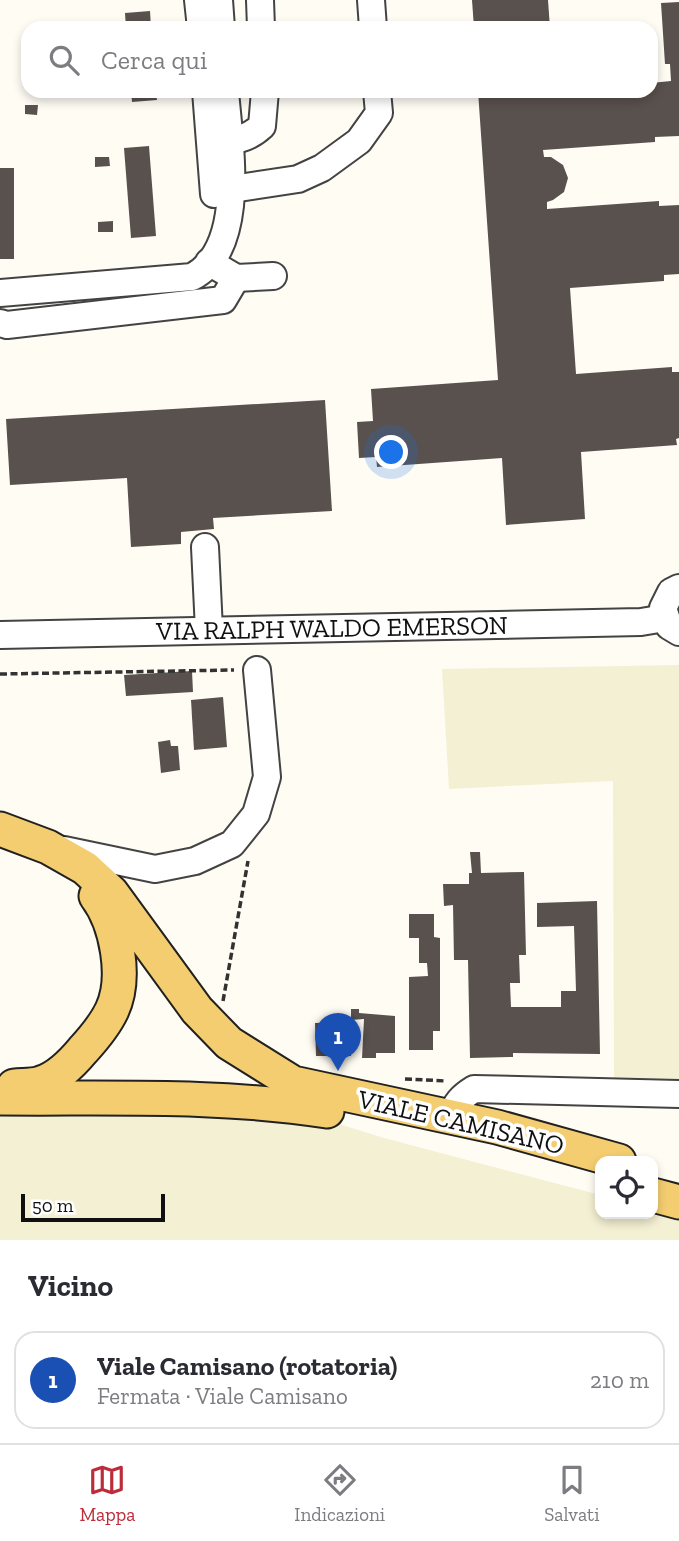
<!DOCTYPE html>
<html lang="it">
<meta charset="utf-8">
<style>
body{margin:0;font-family:"Zilla Slab",serif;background:#f2f2f3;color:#2b2b33}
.controls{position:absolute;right:21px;bottom:21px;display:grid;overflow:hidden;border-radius:14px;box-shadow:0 4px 10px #0003}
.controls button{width:63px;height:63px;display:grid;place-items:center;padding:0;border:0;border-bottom:2px solid #e1e1e2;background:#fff;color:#2b2b33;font:35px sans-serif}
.scale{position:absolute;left:21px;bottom:18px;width:144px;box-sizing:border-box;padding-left:7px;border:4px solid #101010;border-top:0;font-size:19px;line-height:24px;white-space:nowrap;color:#101010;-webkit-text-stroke:5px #fff;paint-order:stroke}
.you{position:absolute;left:392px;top:453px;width:24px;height:24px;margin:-18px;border:5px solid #fff;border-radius:50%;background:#1a73e8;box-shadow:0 0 0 10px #1a73e833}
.badge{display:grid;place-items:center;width:46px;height:46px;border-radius:50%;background:#bc2c3a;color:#fff;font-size:23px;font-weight:700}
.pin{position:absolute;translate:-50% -58px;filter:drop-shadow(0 2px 4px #0008)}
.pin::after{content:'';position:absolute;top:37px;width:24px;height:21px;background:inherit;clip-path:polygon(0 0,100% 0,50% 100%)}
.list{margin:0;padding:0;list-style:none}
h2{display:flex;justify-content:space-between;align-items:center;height:91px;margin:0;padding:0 28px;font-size:30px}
h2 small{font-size:23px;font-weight:400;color:#7c7c81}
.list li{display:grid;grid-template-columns:46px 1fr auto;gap:21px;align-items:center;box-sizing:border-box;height:98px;margin:0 14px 14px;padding:0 14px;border:2px solid #e1e1e2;border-radius:21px}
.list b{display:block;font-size:26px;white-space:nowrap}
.list p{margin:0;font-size:23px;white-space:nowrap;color:#7c7c81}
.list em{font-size:23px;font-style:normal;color:#7c7c81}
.icon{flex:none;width:38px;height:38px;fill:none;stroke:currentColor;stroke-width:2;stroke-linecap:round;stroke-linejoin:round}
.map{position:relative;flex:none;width:679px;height:1240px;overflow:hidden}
.search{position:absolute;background:#fff;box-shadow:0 4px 10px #0003;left:21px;right:21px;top:21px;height:77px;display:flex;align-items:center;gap:18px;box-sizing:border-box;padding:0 24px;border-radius:21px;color:#7c7c81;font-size:26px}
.sheet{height:203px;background:#fff}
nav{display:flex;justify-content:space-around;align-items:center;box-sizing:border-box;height:98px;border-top:2px solid #e1e1e2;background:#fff;font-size:19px;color:#7c7c81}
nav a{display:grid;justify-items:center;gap:4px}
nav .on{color:#bc2c3a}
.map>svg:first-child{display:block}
.farmland{fill:#f4f0d4}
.building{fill:#59514d}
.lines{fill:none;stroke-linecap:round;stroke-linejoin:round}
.minor-casing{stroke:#434343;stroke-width:30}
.major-casing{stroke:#212121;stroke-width:37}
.path{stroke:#323232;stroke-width:3.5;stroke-dasharray:7 3.5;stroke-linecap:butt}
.minor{stroke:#fff;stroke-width:26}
.major{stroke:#f3cd6f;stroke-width:33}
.labels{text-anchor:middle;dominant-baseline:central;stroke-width:7;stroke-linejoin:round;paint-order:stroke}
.street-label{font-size:26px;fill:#101010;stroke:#fff}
</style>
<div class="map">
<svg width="679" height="1240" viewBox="0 0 679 1240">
<rect width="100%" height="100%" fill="#fffcf4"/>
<g class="farmland">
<path d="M 679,665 L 679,1079 L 614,1078 L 613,781 L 449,789 L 442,669 Z"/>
<path d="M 0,1107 L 183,1109 L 322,1127 L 323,1119 L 384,1138 L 600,1195 L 600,1214 L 653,1214 L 653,1209 L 679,1216 L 679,1240 L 0,1240 Z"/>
</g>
<g class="building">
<path d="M 472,0 L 548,0 L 550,28 L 474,28 Z"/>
<path d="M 679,2 L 679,136 L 655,137 L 655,142 L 543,150 L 544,157 L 551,157 L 563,165 L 568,178 L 564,192 L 553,200 L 547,202 L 547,209 L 659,201 L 659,206 L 679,205 L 679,274 L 664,275 L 664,281 L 570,288 L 576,374 L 672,367 L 672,372 L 679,372 L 679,438 L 676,439 L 677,445 L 581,452 L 585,519 L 506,525 L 502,458 L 377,467 L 376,457 L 359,458 L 357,422 L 373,421 L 371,389 L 498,380 L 478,91 L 651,91 L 651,83 L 671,81 L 670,64 L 665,64 L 661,3 Z"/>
<path d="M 150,11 L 151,28 L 126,28 L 125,13 Z"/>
<path d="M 131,91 L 156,91 L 157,100 L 132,102 Z"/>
<path d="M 25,105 L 38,105 L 37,115 L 25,114 Z"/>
<path d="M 149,146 L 156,236 L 131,238 L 124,148 Z"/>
<path d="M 95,157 L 109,157 L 110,166 L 95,167 Z"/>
<rect x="0" y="168" width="14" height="91"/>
<path d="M 113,221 L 113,232 L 98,232 L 98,222 Z"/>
<path d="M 325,400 L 332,511 L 213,518 L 214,529 L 181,532 L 181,544 L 131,547 L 127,478 L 10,485 L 6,419 Z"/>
<path d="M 192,671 L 193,692 L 126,696 L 124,675 Z"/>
<path d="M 223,697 L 227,747 L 194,750 L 191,700 Z"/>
<path d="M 170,740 L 171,746 L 178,746 L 180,770 L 161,773 L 158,742 Z"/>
<path d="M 470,852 L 480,852 L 481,873 L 524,872 L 526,955 L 519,955 L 520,983 L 510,983 L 511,1007 L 561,1007 L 561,991 L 576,991 L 574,926 L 537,927 L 537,903 L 597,901 L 600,1054 L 513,1053 L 513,1057 L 470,1058 L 468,960 L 454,960 L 453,905 L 444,906 L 443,884 L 469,884 L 469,873 L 472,873 Z"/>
<path d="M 409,914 L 434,914 L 434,937 L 440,938 L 440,1031 L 433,1031 L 433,1050 L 409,1050 L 409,977 L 428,976 L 427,963 L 419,963 L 419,938 L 409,938 Z"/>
<path d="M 351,1009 L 359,1009 L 359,1013 L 395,1016 L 395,1053 L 376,1053 L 376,1058 L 362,1058 L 364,1019 L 351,1020 Z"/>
<path d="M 350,1022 L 351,1056 L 316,1056 L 315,1023 Z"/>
</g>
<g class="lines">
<defs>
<g id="minor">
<path d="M 198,0 L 201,28"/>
<path d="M 219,0 L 221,28"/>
<path d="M 260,0 L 261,28"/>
<path d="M 371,0 L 373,28"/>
<path d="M 206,91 L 214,194"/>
<path d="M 212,141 C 231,142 247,140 262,126 L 265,91"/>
<path d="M 232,189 L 298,179 L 322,168 L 359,141 L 379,113 L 377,91"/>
<path d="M 236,278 L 273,276"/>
<path d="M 0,293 L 192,277 C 248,248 229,143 225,91"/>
<path d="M 0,323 L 7,325 L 223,300 L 236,278 L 209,262"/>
<path d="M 205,547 L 209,630"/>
<path d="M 679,588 L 671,592 L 663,608 L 669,626 L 679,632"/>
<path d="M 0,635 L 641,622 L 665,618"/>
<path d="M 64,850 L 155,869 L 195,861 L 232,844 L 256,814 L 267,777 L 257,670"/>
<path d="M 451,1117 C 456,1103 461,1097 474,1089 L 679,1094"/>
</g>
<g id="major">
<path d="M 0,829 L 48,847 L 85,868 L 111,892 L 197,1010 L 229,1043 L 293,1083 L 497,1127 L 619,1161"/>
<path d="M 14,1086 C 22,1085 33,1086 41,1083 C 57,1078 73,1062 83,1050 C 94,1038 105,1025 112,1010 C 127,978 117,924 96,896"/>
<path d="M 0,1098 C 109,1099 219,1094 327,1111"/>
<path d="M 653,1195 L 679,1202"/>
</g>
</defs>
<use href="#minor" class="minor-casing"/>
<use href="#major" class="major-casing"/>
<g class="path">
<path d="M 0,674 L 234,670"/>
<path d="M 223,1001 L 248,861"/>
<path d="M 405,1079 L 446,1081"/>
</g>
<use href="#minor" class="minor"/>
<use href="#major" class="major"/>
</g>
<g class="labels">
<g class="street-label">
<text transform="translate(332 628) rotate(-1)">VIA RALPH WALDO EMERSON</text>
<text transform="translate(461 1122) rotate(13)">VIALE CAMISANO</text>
</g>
</g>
</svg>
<div class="controls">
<button><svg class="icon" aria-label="locate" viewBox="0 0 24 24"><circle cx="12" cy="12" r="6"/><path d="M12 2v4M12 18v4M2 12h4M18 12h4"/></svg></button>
</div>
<div class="scale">50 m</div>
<div class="you"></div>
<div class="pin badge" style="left:338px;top:1071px;background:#1a4fb4">1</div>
<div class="search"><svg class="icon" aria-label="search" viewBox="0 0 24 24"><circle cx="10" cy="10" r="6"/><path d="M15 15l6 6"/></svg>Cerca qui</div>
</div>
<section class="sheet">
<h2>Vicino<small></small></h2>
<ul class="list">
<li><span class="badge" style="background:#1a4fb4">1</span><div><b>Viale Camisano (rotatoria)</b><p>Fermata · Viale Camisano</p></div><em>210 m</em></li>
</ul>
</section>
<nav>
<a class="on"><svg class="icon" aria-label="map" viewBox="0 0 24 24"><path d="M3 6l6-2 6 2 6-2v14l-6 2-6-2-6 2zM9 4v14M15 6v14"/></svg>Mappa</a>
<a><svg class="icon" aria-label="directions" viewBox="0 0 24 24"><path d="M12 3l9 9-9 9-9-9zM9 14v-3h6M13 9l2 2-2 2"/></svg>Indicazioni</a>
<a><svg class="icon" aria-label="saved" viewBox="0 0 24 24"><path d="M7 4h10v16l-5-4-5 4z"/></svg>Salvati</a>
</nav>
